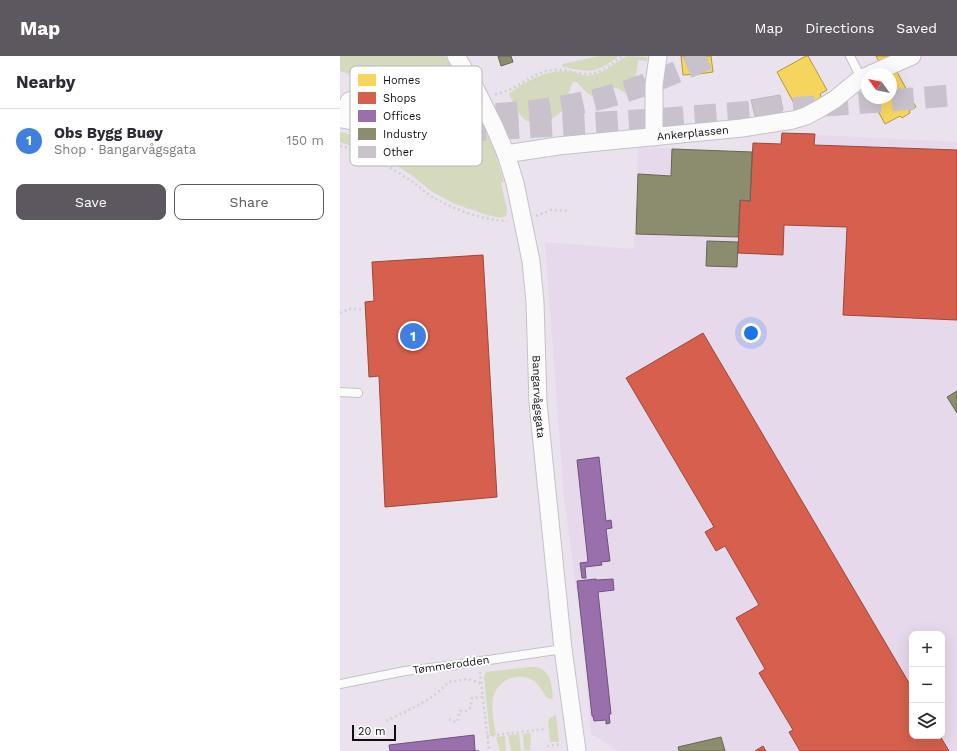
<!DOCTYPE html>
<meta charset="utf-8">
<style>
body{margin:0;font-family:"Work Sans",sans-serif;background:#f7f7f7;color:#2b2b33}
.controls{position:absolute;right:12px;bottom:12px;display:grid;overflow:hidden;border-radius:8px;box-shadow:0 4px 16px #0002}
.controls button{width:36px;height:36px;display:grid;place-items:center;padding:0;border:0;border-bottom:1px solid #e1e1e2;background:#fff;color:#2b2b33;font:20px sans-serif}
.compass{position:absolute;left:521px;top:12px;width:36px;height:36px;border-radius:50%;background:#fff;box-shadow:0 4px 16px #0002;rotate:303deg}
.scale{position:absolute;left:12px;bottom:10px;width:44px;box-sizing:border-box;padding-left:4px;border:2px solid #110d13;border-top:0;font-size:11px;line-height:14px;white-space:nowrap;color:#110d13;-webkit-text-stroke:3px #fff;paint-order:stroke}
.you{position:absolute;left:411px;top:277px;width:14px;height:14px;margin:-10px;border:3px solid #fff;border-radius:50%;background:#1a73e8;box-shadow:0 0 0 6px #1a73e833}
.badge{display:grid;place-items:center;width:26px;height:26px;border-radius:50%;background:#5d585f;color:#fff;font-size:13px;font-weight:700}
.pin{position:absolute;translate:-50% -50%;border:2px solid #fff;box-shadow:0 1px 4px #0006}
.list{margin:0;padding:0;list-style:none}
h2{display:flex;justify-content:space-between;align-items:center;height:52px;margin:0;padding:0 16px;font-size:17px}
h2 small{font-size:13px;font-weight:400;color:#7c7c81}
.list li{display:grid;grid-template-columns:26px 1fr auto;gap:12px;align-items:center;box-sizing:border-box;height:64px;padding:0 16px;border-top:1px solid #e1e1e2}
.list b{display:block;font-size:15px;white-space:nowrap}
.list p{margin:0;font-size:13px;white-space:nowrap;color:#7c7c81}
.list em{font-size:13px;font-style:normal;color:#7c7c81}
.actions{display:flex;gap:8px;padding:12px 16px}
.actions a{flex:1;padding:9px 0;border:1px solid #5d585f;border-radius:8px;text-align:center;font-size:14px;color:#5d585f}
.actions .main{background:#5d585f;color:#fff}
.icon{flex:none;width:22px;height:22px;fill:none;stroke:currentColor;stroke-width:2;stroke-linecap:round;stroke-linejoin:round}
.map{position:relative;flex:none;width:617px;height:695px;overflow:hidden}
header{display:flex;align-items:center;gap:24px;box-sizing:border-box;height:56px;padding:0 20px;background:#5d585f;color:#fff}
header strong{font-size:19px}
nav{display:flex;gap:22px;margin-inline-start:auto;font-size:14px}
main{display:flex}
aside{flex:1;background:#fff}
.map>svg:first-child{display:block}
.built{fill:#e7d9ec;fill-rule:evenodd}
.green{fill:#d5dabf}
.homes{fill:#f6d55c;stroke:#b19946}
.shops{fill:#d6604d;stroke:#9b473c}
.offices{fill:#9970ab;stroke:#70527d}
.industry{fill:#8c8c6e;stroke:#676653}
.building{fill:#cac3cb;stroke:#bdb7bf}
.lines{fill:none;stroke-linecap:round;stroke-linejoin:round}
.highway-tunnel{stroke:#c9c2cc;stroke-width:22;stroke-dasharray:22 11;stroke-linecap:butt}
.lane-casing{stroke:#c6c1c8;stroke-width:10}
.street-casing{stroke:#c6c1c8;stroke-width:19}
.highway-casing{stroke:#c6c1c8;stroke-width:24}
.path{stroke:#d2d0d4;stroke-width:2.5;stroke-dasharray:2 3;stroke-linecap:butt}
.lane{stroke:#fcfbfc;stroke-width:8}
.street{stroke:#fcfbfc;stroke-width:17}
.highway{stroke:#fcfbfc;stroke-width:22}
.labels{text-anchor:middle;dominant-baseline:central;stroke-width:4;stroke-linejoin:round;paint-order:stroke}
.street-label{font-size:11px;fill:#110d13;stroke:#fff}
.key{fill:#fff;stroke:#b8b6b8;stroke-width:1}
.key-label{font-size:11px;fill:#110d13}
</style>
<header>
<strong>Map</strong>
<nav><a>Map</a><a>Directions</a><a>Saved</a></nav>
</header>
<main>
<aside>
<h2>Nearby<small></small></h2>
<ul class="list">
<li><span class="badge" style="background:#3f7fe0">1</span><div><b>Obs Bygg Buøy</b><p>Shop · Bangarvågsgata</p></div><em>150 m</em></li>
</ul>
<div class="actions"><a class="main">Save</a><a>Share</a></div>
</aside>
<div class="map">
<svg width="617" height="695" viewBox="0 0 617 695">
<rect width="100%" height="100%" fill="#eae2ed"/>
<path class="built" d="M 442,77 L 617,86 L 617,695 L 278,695 L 251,678 L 243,583 L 224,442 L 205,186 L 294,193 L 298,91 L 412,96 L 413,87 L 441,88 ZM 572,578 L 602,578 L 602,680 L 572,680 Z"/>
<g class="green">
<path d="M 0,0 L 105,0 L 131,44 L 155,96 L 164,126 L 161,127 L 167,153 L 166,160 L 161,162 L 147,159 L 115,148 L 91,135 L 74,121 L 47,103 L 0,86 L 0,76 C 42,85 84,92 126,86 L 119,45 L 39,29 L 0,15 Z"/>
<path d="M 260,0 L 279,0 C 254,19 252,16 223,11 L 222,8 Z"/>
<path d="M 287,0 L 307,1 L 307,5 L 298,4 L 294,34 L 291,37 L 286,38 C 272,27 270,33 259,42 C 249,41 243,33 237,26 L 233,26 C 228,35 229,43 224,52 C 217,63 194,73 183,62 C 176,55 173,46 169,38 C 182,26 207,14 225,15 C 234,15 243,21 252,19 C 266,17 275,6 287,0 Z"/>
<path d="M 190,611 C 211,610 212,628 213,643 L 207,642 C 203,636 200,630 194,625 C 179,614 157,624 153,642 C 151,653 154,667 156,679 L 150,680 L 144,621 L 146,616 Z"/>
<path d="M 216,659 L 219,686 L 210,686 L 208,665 L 210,662 Z"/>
<path d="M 191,677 L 190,694 L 184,694 L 183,678 Z"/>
<path d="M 179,678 L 181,695 L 171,695 L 168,679 Z"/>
<path d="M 165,680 L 166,695 L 160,695 L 156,681 Z"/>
</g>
<g class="homes">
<path d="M 341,0 L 356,0 L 358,18 L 343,19 Z"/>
<path d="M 356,0 L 371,0 L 373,16 L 358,18 Z"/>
<path d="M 466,0 L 468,0 L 487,34 L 480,38 L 482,43 L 466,52 L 464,47 L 456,51 L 437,16 Z"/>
<path d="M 536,0 L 550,0 L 539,6 Z"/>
<path d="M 557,16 L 576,51 L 569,55 L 570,57 L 562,62 L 560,60 L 545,68 L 531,42 L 551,42 L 551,19 Z"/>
</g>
<g class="shops">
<path d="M 442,77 L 475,78 L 474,89 L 617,94 L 617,264 L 503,259 L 507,171 L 444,169 L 443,199 L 398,197 L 400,144 L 410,145 L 413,87 L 441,88 Z"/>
<path d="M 143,199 L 157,441 L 45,451 L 39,320 L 29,321 L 25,246 L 34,245 L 32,206 Z"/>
<path d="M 363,277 L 572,632 L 572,680 L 600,680 L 609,695 L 460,695 L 449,676 L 453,674 L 419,617 L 425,613 L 396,562 L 419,549 L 385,490 L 376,495 L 365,476 L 374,471 L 286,322 Z"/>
<path d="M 423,690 L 426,695 L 415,695 Z"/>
</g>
<g class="offices">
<path d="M 259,401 L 266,465 L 271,464 L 272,472 L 266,473 L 270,505 L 261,506 L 262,509 L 245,511 L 246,522 L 242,522 L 240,507 L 248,506 L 237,404 Z"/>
<path d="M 256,523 L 257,524 L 273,523 L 274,534 L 258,536 L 271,658 L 269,658 L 270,667 L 266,668 L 266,664 L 254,665 L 253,660 L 252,660 L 237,525 Z"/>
<path d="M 134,679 L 135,695 L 139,695 L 50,695 L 49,689 Z"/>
</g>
<g class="industry">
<path d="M 158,0 L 171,0 L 173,6 L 161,10 Z"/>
<path d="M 332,93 L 412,96 L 410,145 L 400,144 L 398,181 L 296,178 L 298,118 L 331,120 Z"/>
<path d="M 367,185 L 398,186 L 397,211 L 366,210 Z"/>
<path d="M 617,335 L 617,357 L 607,341 Z"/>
<path d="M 381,681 L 385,695 L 339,695 L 338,691 Z"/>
</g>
<path class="building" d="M 440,39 L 443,54 L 415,60 L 411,44 Z"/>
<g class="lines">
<g class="highway-tunnel">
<path d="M 123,60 C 168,58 214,54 259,43 C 299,33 336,17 373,0"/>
<path d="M 124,75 L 321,63 L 617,39"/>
</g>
<defs>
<g id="lane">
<path d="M 510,0 L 521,22"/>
<path d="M 0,336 L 18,337"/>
<path d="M 0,628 L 65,615 L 108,610 L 223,593"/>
</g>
<g id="street">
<path id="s1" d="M 116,0 L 135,32 L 154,70 L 166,98 L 175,127 L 191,205 L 195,246 L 198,347 L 223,593 L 237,695"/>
<path d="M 531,18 L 572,0"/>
<path d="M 314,81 L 314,29 L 318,0"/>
<path id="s2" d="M 166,98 L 218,90 L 402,72 L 453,64 L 466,60 L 479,53 L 494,44 L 521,22 L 527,20"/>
</g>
<g id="highway">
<path d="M 11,47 L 72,57 L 123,60"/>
<path d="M 0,60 C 41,68 82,76 124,75"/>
</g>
</defs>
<use href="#lane" class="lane-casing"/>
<use href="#street" class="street-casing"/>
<use href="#highway" class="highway-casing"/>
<g class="path">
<path d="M 155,38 C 175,35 188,20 206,15 C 222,11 232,17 246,18 C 259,19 272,8 282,0"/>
<path d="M 0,90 C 26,94 52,113 74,127 C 81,132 87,138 94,142 C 116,154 142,164 167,165"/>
<path d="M 196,160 L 211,154 L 229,155"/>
<path d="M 0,257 L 9,253 L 25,253"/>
<path d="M 140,616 L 149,695"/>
<path d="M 109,663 L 112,665 L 117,666 L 120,655 L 126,655 L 130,652 L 132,642 L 143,641"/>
<path d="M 46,665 L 75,651 L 92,641 L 109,626 L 127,623 L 141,627"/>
<path d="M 147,680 L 205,673"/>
<path d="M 207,690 L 220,688"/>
</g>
<use href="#lane" class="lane"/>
<use href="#street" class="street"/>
<use href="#highway" class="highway"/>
</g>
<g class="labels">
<g class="street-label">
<text stroke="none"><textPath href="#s2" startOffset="188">Ankerplassen</textPath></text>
<text stroke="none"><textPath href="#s1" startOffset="356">Bangarvågsgata</textPath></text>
<text transform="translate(111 609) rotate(-8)">Tømmerodden</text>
</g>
</g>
<rect x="10" y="10" width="132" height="100" rx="6" class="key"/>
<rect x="18" y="18" width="18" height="12" fill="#f6d55c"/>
<rect x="18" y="36" width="18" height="12" fill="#d6604d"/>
<rect x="18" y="54" width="18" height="12" fill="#9970ab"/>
<rect x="18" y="72" width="18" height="12" fill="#8c8c6e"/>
<rect x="18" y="90" width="18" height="12" fill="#cac3cb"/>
<g class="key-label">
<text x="43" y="28">Homes</text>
<text x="43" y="46">Shops</text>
<text x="43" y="64">Offices</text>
<text x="43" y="82">Industry</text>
<text x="43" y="100">Other</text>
</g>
</svg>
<div class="controls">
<button>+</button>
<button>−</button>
<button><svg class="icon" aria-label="layers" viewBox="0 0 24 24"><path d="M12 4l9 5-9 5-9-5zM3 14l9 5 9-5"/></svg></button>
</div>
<svg class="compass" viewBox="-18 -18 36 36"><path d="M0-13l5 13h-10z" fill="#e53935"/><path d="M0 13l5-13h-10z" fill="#7c7c81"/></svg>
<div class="scale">20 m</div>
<div class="you"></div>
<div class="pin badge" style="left:73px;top:280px;background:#3f7fe0">1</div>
</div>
</main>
